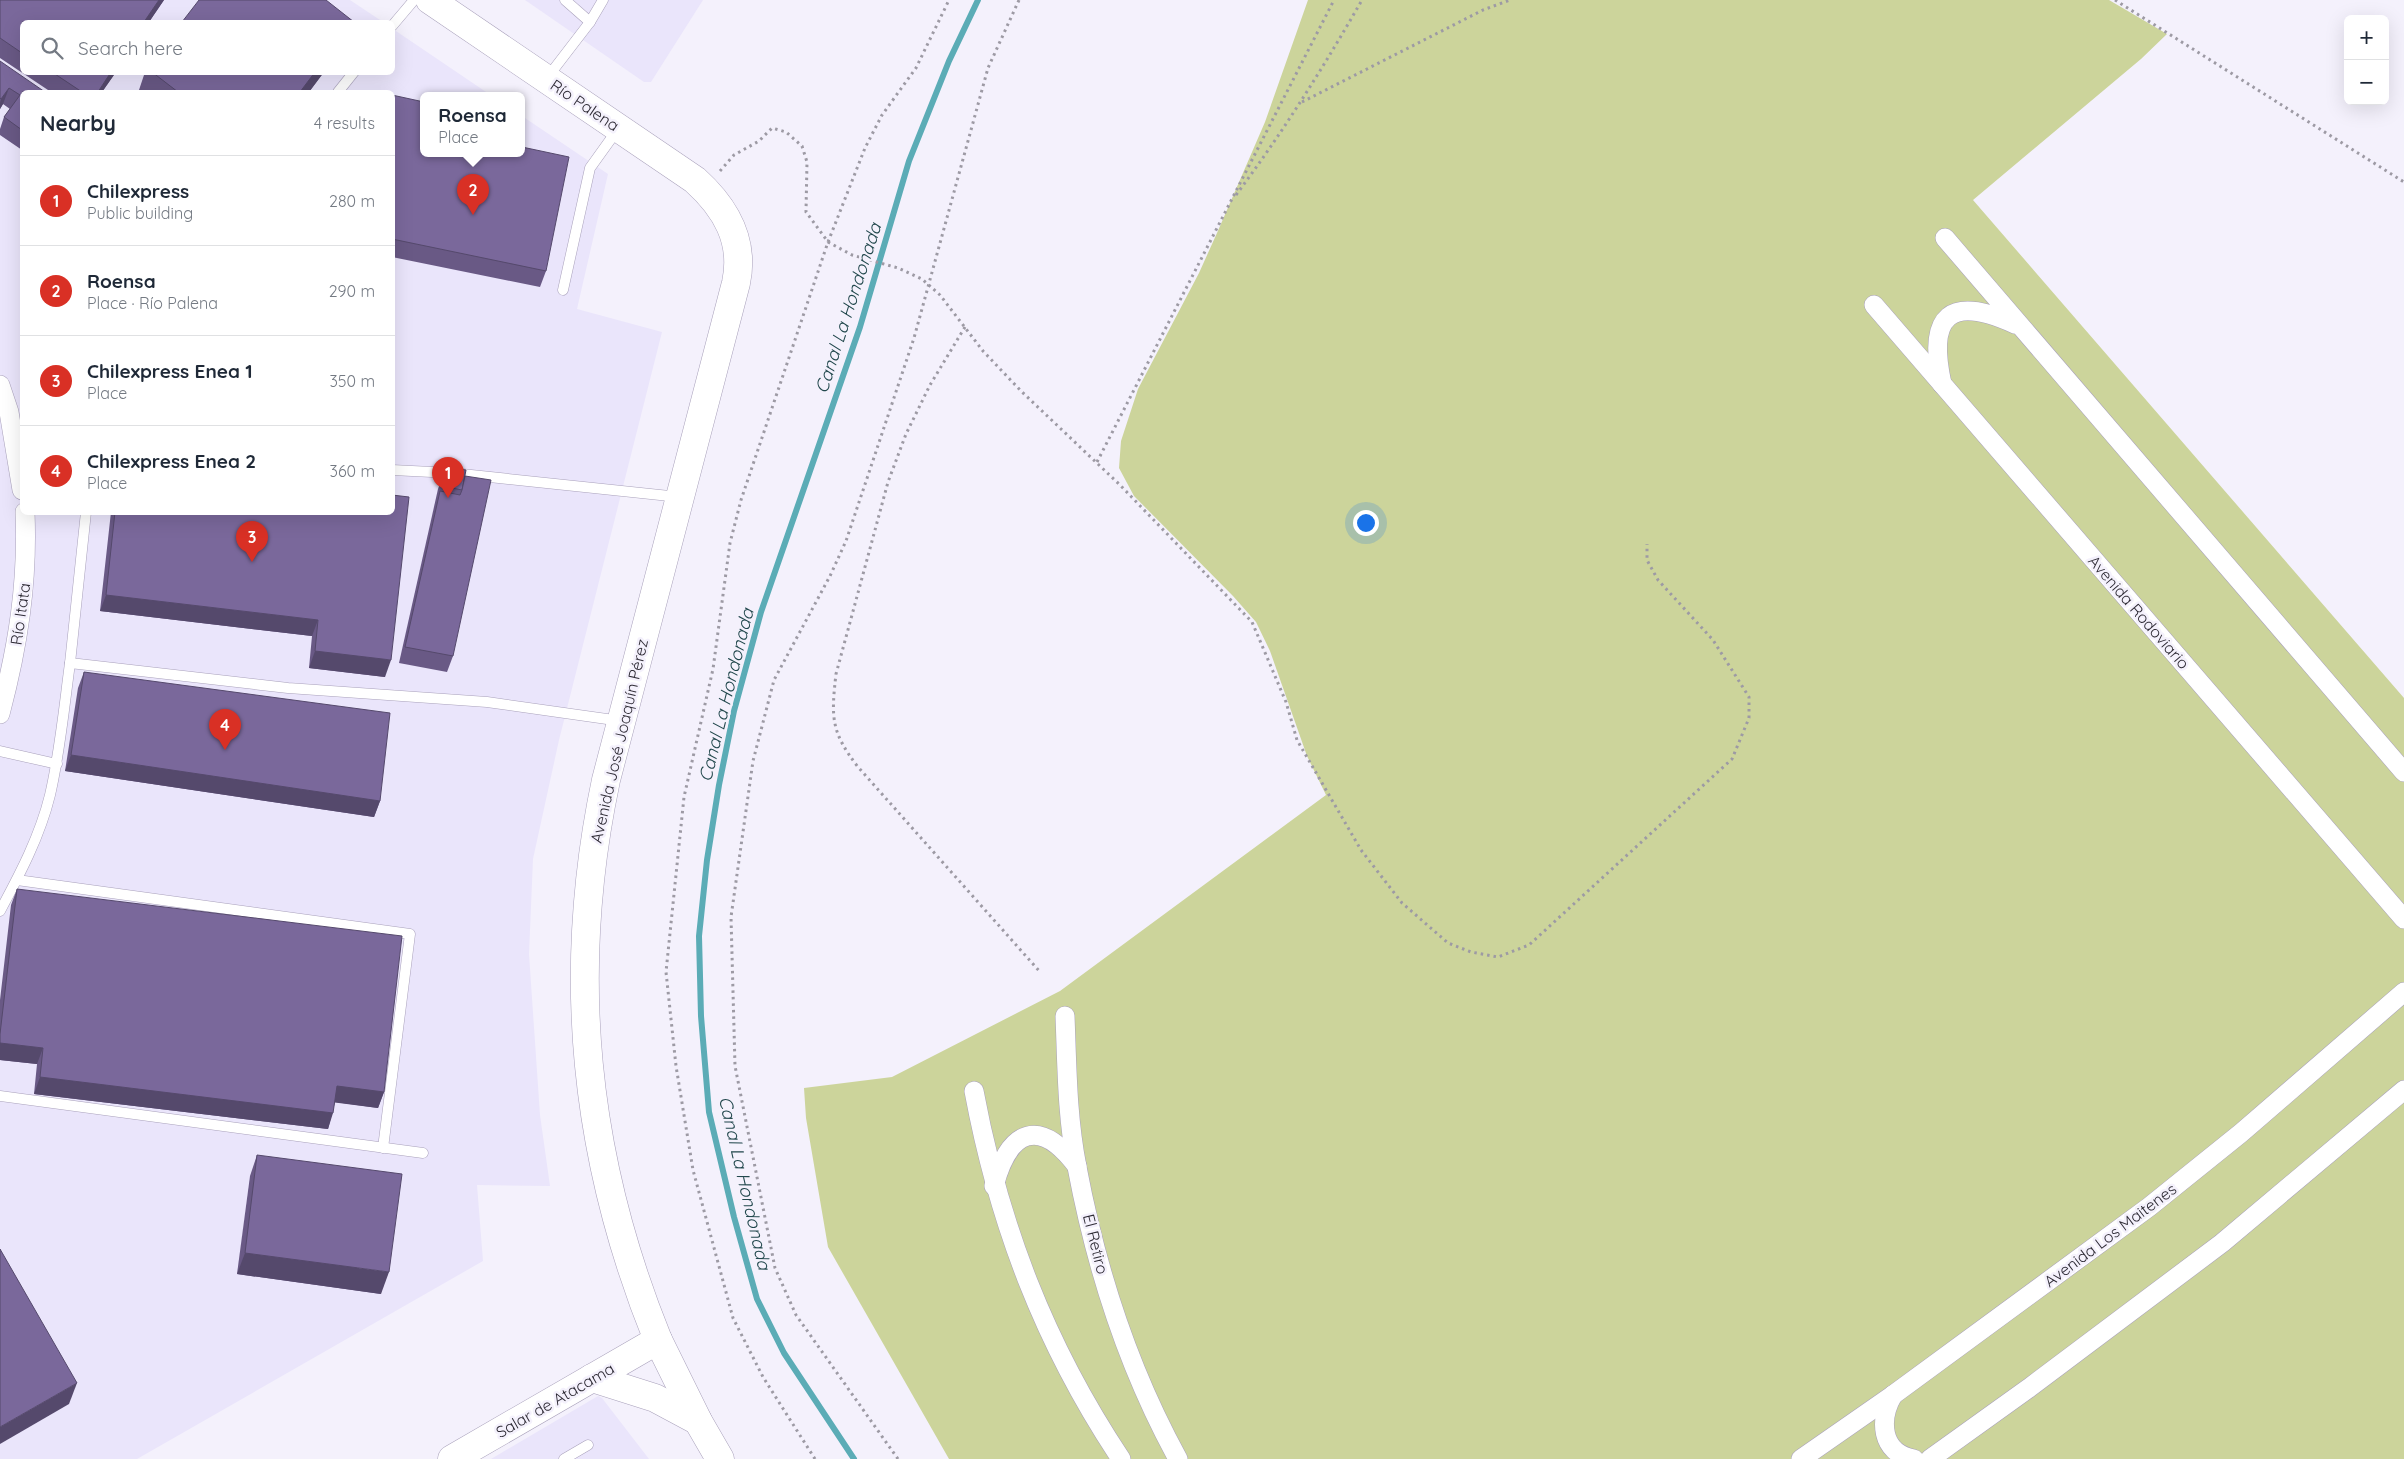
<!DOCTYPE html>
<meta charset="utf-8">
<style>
body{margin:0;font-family:Quicksand,sans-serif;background:#f6f6f7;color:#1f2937}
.controls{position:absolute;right:15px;top:15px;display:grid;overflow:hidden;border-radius:8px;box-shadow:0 5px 20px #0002}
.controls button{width:45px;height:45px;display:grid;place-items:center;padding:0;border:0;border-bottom:1px solid #e0e1e3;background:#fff;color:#1f2937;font:25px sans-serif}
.you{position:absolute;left:1365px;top:522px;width:18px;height:18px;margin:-12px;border:4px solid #fff;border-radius:50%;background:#1a73e8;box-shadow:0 0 0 8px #1a73e833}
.badge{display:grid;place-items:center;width:32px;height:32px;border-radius:50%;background:#d93025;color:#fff;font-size:16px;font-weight:700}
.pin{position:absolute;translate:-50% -41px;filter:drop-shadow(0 1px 2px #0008)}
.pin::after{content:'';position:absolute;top:26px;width:18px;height:15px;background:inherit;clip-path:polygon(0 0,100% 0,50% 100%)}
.popup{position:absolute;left:420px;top:92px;width:105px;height:65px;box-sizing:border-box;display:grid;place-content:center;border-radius:8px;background:#fff;filter:drop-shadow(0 1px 4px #0005);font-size:16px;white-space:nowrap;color:#747a83}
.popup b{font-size:19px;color:#1f2937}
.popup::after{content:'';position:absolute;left:50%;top:100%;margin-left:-10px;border:10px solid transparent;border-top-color:#fff}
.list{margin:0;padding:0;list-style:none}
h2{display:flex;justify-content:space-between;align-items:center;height:65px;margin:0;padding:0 20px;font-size:21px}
h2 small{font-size:16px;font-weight:400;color:#747a83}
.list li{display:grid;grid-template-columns:32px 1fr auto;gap:15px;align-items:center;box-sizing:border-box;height:90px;padding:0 20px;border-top:1px solid #e0e1e3}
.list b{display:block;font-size:19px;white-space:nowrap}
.list p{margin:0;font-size:16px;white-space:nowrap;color:#747a83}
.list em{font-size:16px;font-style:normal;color:#747a83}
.icon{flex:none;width:28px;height:28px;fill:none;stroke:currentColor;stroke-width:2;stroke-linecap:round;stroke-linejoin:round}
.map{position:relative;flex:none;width:2404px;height:1459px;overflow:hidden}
.search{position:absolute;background:#fff;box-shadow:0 5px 20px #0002;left:20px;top:20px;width:375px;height:55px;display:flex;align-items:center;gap:12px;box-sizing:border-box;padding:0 18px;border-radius:8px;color:#747a83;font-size:19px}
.panel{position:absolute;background:#fff;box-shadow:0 5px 20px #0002;left:20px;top:90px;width:375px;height:425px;border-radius:8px}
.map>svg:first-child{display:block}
.industrial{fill:#eae5fb;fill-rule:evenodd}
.green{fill:#ccd49b}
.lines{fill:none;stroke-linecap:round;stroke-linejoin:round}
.stream{stroke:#5bacb6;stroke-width:6}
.lane-casing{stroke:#a9a1bb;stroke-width:11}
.street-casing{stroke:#a9a1bb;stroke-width:20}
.secondary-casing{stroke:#a9a1bb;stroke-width:29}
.primary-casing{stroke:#a9a1bb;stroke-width:29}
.path{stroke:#9d9aa4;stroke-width:3;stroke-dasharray:2.5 4;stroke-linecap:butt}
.lane{stroke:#fff;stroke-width:10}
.street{stroke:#fff;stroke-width:19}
.secondary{stroke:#fff;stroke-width:28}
.primary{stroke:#fff;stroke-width:28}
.wall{fill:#695985}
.shaded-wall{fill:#55496c}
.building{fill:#7a689b;stroke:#55496c}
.labels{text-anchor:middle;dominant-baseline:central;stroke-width:5;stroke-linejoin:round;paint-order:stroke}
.street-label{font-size:16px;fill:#2e2b35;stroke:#f4f1fc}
.water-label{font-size:18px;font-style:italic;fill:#21474c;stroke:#f4f1fc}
</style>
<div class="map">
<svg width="2404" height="1459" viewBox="0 0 2404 1459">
<rect width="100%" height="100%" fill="#f4f1fc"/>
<g class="industrial">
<path d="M 0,0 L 350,0 L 383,22 L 22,22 L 22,72 L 392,72 L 393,29 L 492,96 L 424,96 L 424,154 L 522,154 L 522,116 L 608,174 L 577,309 L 662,332 L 559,740 L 533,859 L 529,954 L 540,1115 L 550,1186 L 477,1185 L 483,1261 L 137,1459 L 0,1459 ZM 22,92 L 392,92 L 392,512 L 22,512 Z"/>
<path d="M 525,0 L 703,0 L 651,82 L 644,82 Z"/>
<path d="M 598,1396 L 602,1398 L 649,1459 L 491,1459 Z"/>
</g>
<path class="green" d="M 1308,0 L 2109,0 L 2167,34 L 2141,59 L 1973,200 L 2404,698 L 2404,1459 L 949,1459 L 828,1247 L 806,1118 L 804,1088 L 892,1077 L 1060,991 L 1326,795 L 1307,756 L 1270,651 L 1256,622 L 1233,596 L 1134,496 L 1119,468 L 1121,441 L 1138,389 L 1199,273 L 1217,233 L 1265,122 Z"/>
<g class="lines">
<path class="stream" d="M 854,1459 L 784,1353 L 757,1299 L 734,1217 L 709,1112 L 701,1016 L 699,936 L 707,860 L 719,785 L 734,711 L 761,612 L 860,327 L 909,161 L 949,61 L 978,0"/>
<defs>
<g id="lane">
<path d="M 565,0 L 590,22"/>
<path d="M 392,26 L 414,0"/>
<path d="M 547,78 L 590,22 L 603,0"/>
<path d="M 338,92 L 354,72"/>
<path d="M 563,290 L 590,168 L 618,129"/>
<path d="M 392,470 L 452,473 L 679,497"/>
<path d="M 86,512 L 70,663 L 288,688 L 487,702 L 621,721"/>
<path d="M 0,751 L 57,764"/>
<path d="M 17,880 L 410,934 L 383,1148"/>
<path d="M 0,911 C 20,874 40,836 50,795 C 60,752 64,708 70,663"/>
<path d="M 0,1096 L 423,1153"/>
<path d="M 564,1459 L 588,1445"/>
</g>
<g id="street">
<path d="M 1945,238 L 2404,772"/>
<path d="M 1874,305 L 2404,919"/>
<path d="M 1942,384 C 1927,314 1950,295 2015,324"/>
<path d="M 0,385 L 9,412 L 22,490"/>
<path d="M 0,714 C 18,646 28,583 25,512"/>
<path d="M 1065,1016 C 1067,1066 1067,1117 1077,1167 C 1096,1268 1128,1368 1178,1459"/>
<path d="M 974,1091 C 999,1225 1045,1345 1121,1459"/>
<path d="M 994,1186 C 1009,1130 1039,1116 1077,1166"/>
<path d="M 1893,1395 C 1879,1419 1880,1453 1914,1459"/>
<path d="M 1801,1459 L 1893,1395 L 2149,1207 L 2241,1133 L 2404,992"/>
<path d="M 1930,1459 L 2029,1388 L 2222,1243 L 2404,1090"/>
</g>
<path id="secondary" d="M 430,0 L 695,180 C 726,208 745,241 736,283 L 606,780 C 565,974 584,1158 658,1340"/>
<g id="primary">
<path d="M 592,1378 L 655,1398 L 698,1421"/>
<path d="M 452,1459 L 658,1340 L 698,1421 L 720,1459"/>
</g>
</defs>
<use href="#lane" class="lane-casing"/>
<use href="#street" class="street-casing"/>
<use href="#secondary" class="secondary-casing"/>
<use href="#primary" class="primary-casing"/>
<g class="path">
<path d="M 2115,0 L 2404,182"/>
<path d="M 1302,102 L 1483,10 L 1510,0"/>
<path d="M 720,171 L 734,155 L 759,141 L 772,128 L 786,132 L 802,146 L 807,162 L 806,212 L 828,242 L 852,255 L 898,268 L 922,279 L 940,295 L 983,351 L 1021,391 L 1120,485 L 1252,622 L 1286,702 L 1297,740 L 1361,850 L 1402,903 L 1448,943 L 1471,952 L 1498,957 L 1529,945 L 1732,759 L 1749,718 L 1749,697 L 1713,640 L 1658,580 L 1647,560 L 1647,544"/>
<path d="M 1236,195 C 1283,132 1323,68 1362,0"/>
<path d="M 965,327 L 930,385 L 906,434 L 888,482 L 836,674 C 831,718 831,732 858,767 L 1041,973"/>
<path d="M 1097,462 L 1334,0"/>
<path d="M 815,1459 L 763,1377 L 733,1318 L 693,1170 L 676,1066 L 666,972 L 684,797 L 713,669 L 730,543 L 741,500 L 828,242 L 865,148 L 882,115 L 916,68 L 949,0"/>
<path d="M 898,1459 L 796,1315 L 775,1268 L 735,1066 L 731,917 L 753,761 L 774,680 L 830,576 L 846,541 L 914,338 L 988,68 L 1019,0"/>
</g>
<use href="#lane" class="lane"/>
<use href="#street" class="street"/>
<use href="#secondary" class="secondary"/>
<use href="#primary" class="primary"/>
</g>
<g class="wall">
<path d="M 0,0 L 164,0 L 149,22 L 22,22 L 22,72 L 116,72 L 102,92 L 51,92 L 0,58 Z"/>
<path d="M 0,61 L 22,92 L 22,150 L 0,135 L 0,129 L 4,117 L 10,109 L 3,104 L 0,109 Z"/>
<path d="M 145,72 L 324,72 L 309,92 L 142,92 L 139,90 Z"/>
<path d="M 392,95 L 424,154 L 546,271 L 540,287 L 392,257 Z"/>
<path d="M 446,467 L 465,476 L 453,656 L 447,672 L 399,663 L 438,489 Z"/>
<path d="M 111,512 L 392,512 L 385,677 L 309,668 L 312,636 L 100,611 Z"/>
<path d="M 84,672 L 380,801 L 374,817 L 65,771 L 78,688 Z"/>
<path d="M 17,889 L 384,1092 L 378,1108 L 335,1102 L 328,1129 L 34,1094 L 37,1064 L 0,1060 L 0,1000 L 11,905 Z"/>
<path d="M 257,1155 L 381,1294 L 237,1274 L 250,1176 Z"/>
</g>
<g class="shaded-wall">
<path d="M 159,0 L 164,0 L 149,22 L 144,22 Z"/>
<path d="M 111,72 L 116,72 L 102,92 L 98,92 Z"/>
<path d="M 315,72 L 324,72 L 309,92 L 300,92 Z"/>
<path d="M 9,88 L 3,104 L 0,109 L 0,103 L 1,99 Z"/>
<path d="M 106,595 L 318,620 L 312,636 L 100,611 Z"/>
<path d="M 315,651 L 391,660 L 385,677 L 309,668 Z"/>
<path d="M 71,755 L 380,801 L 374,817 L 65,771 Z"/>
<path d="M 0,1043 L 43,1048 L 37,1064 L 0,1060 Z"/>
<path d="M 40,1077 L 333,1113 L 328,1129 L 34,1094 Z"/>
<path d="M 337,1086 L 384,1092 L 378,1108 L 331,1102 Z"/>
<path d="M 245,1253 L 389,1272 L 381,1294 L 237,1274 Z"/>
<path d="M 77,1383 L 69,1404 L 0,1444 L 0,1427 Z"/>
</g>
<g class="building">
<path d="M 0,0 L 159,0 L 144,22 L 22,22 L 22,53 L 0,38 Z"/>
<path d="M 199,0 L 326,0 L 354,22 L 182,22 Z"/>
<path d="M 0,61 L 45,92 L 22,92 L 22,130 L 4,117 L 20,95 L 9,88 L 1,99 L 0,98 Z"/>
<path d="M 52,72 L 111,72 L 98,92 L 82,92 Z"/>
<path d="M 152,72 L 315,72 L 300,92 L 178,92 Z"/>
<path d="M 392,95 L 424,102 L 424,154 L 522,154 L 522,147 L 569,157 L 546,271 L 392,239 Z"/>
<path d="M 446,467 L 466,470 L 462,490 L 442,486 Z"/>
<path d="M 465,476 L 491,480 L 453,656 L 405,647 L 440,491 L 460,495 L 462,490 Z"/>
<path d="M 392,495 L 409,497 L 391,660 L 315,651 L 318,620 L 106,595 L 115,512 L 392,512 Z"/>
<path d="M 84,672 L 390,713 L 380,801 L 71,755 Z"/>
<path d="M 17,889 L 402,936 L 384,1092 L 337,1086 L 333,1113 L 40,1077 L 43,1048 L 0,1043 L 0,1034 Z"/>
<path d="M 257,1155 L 402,1174 L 389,1272 L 245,1253 Z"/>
<path d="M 0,1249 L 77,1383 L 0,1427 Z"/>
</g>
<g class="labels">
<g class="street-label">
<text transform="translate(585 105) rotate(34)">Río Palena</text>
<text transform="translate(2139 612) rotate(49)">Avenida Rodoviario</text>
<text transform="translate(20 614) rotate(-82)">Río Itata</text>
<text transform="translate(619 741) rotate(-77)">Avenida José Joaquín Pérez</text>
<text transform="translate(2110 1235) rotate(-37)">Avenida Los Maitenes</text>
<text transform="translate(1096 1244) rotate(76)">El Retiro</text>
<text transform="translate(555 1400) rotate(-30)">Salar de Atacama</text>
</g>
<g class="water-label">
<text transform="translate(848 308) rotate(-72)">Canal La Hondonada</text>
<text transform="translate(726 695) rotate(-76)">Canal La Hondonada</text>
<text transform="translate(745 1183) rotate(77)">Canal La Hondonada</text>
</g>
</g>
</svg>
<div class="controls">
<button>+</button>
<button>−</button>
</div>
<div class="you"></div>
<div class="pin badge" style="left:448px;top:498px">1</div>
<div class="pin badge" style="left:473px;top:215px">2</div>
<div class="popup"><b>Roensa</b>Place</div>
<div class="pin badge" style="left:252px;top:562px">3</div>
<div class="pin badge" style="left:225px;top:750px">4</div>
<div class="search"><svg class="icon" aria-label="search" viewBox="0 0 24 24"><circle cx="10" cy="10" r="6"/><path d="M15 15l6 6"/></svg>Search here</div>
<section class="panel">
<h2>Nearby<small>4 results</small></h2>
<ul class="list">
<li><span class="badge">1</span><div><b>Chilexpress</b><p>Public building</p></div><em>280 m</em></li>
<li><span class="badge">2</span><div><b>Roensa</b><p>Place · Río Palena</p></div><em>290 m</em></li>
<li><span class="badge">3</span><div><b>Chilexpress Enea 1</b><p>Place</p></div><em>350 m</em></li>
<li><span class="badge">4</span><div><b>Chilexpress Enea 2</b><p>Place</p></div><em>360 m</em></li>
</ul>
</section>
</div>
